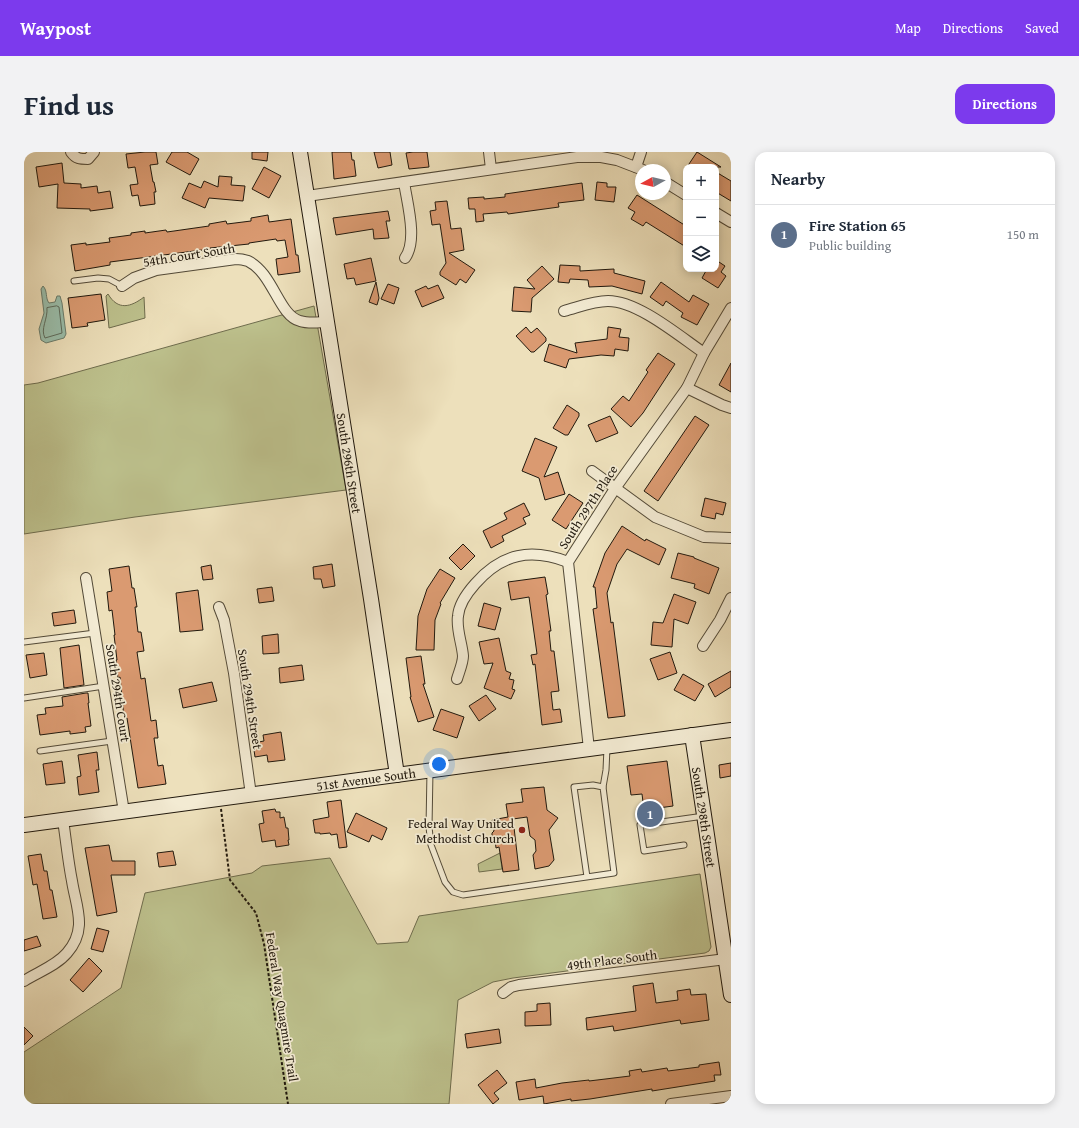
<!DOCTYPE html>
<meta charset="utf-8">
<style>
body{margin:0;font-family:"Gentium Book Plus",serif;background:#f2f2f3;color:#1f2937}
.controls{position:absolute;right:12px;top:12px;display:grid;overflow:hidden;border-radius:8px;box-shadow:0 2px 10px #0003}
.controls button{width:36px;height:36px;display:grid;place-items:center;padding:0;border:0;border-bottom:1px solid #e0e1e3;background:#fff;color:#1f2937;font:20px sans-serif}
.compass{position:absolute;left:611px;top:12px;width:36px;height:36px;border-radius:50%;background:#fff;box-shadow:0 2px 10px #0003;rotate:262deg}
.you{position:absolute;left:415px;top:612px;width:14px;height:14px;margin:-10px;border:3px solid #fff;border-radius:50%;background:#1a73e8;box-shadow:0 0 0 6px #1a73e833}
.badge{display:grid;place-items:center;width:26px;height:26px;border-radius:50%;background:#7c3aed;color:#fff;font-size:13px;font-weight:700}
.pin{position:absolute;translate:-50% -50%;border:2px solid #fff;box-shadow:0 1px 4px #0006}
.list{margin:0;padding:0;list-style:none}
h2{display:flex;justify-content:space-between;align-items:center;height:52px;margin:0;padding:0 16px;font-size:17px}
h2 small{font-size:13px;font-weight:400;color:#747a83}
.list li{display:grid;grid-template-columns:26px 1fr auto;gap:12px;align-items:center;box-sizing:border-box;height:60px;padding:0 16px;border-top:1px solid #e0e1e3}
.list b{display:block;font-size:15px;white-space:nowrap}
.list p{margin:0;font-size:13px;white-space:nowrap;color:#747a83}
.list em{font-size:13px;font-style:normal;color:#747a83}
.icon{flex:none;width:22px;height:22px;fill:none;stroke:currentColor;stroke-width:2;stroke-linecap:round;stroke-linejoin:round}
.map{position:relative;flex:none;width:707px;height:952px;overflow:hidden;border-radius:12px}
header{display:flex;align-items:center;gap:24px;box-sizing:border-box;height:56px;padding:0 20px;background:#7c3aed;color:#fff}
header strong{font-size:19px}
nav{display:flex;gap:22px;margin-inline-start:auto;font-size:14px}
.intro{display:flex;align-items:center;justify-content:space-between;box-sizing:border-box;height:96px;padding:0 24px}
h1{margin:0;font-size:28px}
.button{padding:10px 18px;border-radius:12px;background:#7c3aed;color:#fff;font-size:14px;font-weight:700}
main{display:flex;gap:24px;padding:0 24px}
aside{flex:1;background:#fff;border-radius:12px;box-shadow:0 2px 10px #0003}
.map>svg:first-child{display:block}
.green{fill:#bdc18d;stroke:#6e6c4d}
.water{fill:#9abeab;stroke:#697c6c}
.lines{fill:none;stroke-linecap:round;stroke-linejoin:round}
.shore{stroke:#5d6b5c;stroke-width:1}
.building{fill:#da9a71;stroke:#20180d}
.lane-casing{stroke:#534a38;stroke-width:7}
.street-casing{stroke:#534a38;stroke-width:12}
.secondary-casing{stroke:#20180d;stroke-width:16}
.path{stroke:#20180d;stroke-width:2;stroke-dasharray:3 2;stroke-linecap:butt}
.lane{stroke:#f3ebd3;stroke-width:5}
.street{stroke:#f3ebd3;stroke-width:10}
.secondary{stroke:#f3ebd3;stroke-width:14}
.poi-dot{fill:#8f2418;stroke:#f3ebd3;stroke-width:1.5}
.labels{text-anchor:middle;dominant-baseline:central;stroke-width:3.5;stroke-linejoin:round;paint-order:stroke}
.street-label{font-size:13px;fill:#20180d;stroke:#f3ebd3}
.poi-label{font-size:13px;fill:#20180d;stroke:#f3ebd3;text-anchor:end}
</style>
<header>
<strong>Waypost</strong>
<nav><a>Map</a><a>Directions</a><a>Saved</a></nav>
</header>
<div class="intro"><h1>Find us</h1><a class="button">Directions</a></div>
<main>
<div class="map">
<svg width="707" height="952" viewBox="0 0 707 952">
<rect width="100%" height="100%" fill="#ede0bb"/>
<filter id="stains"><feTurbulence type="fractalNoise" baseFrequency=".005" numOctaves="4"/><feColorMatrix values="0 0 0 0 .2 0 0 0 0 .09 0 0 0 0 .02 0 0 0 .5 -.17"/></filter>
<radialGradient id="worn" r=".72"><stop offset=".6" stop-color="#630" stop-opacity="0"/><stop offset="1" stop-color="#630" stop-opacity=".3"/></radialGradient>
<g class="green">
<path d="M 84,142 C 94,159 107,155 120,145 L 121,166 L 85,176 L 82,144 Z"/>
<path d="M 290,154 L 322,338 L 111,365 L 0,382 L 0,233 L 14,231 Z"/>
<path d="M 476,701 L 478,717 L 455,720 L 454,712 Z"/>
<path d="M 306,706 L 353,792 L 384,790 L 395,764 L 676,722 L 687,795 L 685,799 L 681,801 L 489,826 L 469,830 L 434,848 L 425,952 L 0,952 L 0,900 L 97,836 L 121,741 L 228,721 L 238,714 Z"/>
</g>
<path class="water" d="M 19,134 C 24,139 21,146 25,151 L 31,150 L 33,144 L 36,144 L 38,151 L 42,182 L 40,186 L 22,191 L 17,188 L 15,177 L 20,161 L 17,137 Z"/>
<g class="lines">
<path class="shore" d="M 33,154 L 35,155 L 38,181 L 21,186 C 16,177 24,167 23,156 Z"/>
</g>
<g class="building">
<path d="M 121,0 L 132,0 L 134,12 L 126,13 L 129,30 L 130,30 L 132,40 L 130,40 L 131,52 L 116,54 L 114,43 L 108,44 L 106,33 L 114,32 L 111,15 L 104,16 L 102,2 Z"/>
<path d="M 148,0 L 163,0 L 175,7 L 166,23 L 142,10 Z"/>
<path d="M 228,0 L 244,0 L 243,9 L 228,7 Z"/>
<path d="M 308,0 L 327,0 L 328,8 L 330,8 L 332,24 L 310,27 Z"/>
<path d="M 350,0 L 366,0 L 368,13 L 354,16 Z"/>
<path d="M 389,0 L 403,0 L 405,15 L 385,17 L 382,1 Z"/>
<path d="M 673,0 L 697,15 L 663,15 Z"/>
<path d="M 38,11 L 40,31 L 57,32 L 57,36 L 73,34 L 74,41 L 86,39 L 89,56 L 66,59 L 66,57 L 33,56 L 34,32 L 15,35 L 12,15 Z"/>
<path d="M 240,15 L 257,24 L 245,46 L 228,37 Z"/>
<path d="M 692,20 L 707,29 L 707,49 L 692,40 Z"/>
<path d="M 195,24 L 208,25 L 207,33 L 221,34 L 219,49 L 185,46 L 181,56 L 158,46 L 165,31 L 177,36 L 180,29 L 194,35 Z"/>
<path d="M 573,30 L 583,31 L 583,35 L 592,35 L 590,50 L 571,48 Z"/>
<path d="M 558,31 L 560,48 L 534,51 L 535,55 L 484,62 L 483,60 L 459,62 L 460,69 L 452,70 L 451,57 L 445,57 L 444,46 L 460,45 L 460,47 L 481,45 L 481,42 Z"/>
<path d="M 613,43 L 662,74 L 662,95 L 622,70 L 619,74 L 607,67 L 611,60 L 604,56 Z"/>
<path d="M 423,49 L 427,77 L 437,76 L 440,98 L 425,101 L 451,118 L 442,131 L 436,127 L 432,133 L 416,123 L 416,120 L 422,111 L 416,72 L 408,73 L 406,59 L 412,58 L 411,50 Z"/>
<path d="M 364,59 L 366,69 L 362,69 L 365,86 L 350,87 L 349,77 L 312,83 L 309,66 Z"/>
<path d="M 244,63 L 245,70 L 267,67 L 272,103 L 274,103 L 276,120 L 254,123 L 252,107 L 264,105 L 261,88 L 253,89 L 252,87 L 225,91 L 225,92 L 186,96 L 186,99 L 179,100 L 178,98 L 86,110 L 86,113 L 51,119 L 47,93 L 62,91 L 62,93 L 86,90 L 85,86 L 107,83 L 107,81 L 121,79 L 121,81 L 142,78 L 143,80 L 185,74 L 185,72 L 202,69 L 203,72 L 227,69 L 227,66 Z"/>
<path d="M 347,106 L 352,129 L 332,133 L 330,126 L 323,127 L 320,112 Z"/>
<path d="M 692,108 L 701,114 L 697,120 L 702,124 L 694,136 L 678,126 L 683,117 L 692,117 Z"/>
<path d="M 536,113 L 556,114 L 556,119 L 590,117 L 590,121 L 621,129 L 618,142 L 588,134 L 565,135 L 564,128 L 546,127 L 545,131 L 534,130 Z"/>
<path d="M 518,114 L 530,127 L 508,146 L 507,160 L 488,159 L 490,135 L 511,137 L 503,128 Z"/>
<path d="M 352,130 L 355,146 L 353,153 L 345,150 Z"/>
<path d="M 637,130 L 665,150 L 669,143 L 685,152 L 673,173 L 657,165 L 659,161 L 642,149 L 639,154 L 626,145 Z"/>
<path d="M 364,132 L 375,136 L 370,152 L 357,147 Z"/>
<path d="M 414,133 L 420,146 L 398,155 L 391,139 L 402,134 L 404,137 Z"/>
<path d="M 77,142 L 81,168 L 63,171 L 64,174 L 48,176 L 44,146 Z"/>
<path d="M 502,175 L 507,181 L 513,176 L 522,186 L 522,189 L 510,200 L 507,200 L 492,184 Z"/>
<path d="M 584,175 L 597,177 L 595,185 L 605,186 L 604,199 L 591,197 L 590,204 L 577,203 L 545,207 L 542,216 L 520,209 L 525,192 L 553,201 L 551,191 L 583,187 Z"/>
<path d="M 634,201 L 651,212 L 619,261 L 607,275 L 587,257 L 599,244 L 605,249 L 624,220 L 622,218 Z"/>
<path d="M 707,211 L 707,240 L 695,233 Z"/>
<path d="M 543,253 L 555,261 L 555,264 L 544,283 L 541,283 L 529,276 Z"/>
<path d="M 586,264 L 594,281 L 572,290 L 564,273 Z"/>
<path d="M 671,264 L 685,273 L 634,349 L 620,339 Z"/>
<path d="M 511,286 L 533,295 L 520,325 L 534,320 L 541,342 L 521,348 L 515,326 L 498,319 Z"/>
<path d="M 545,342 L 559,351 L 542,377 L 528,368 Z"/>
<path d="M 681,346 L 702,351 L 699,363 L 692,361 L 691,367 L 677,364 Z"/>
<path d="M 500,351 L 506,363 L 499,366 L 502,372 L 478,384 L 480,389 L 467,396 L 459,379 L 483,367 L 480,361 Z"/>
<path d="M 598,374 L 621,389 L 622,387 L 642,397 L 635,413 L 603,397 L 593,412 L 583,441 L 587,471 L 589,470 L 601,564 L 584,566 L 569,457 L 573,456 L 571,435 L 569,435 L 581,401 Z"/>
<path d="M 439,392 L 451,404 L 437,418 L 425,406 Z"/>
<path d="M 654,401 L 670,405 L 670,406 L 695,416 L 685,442 L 670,436 L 671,432 L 647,426 Z"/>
<path d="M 308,412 L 311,434 L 299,436 L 297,427 L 290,427 L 289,415 Z"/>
<path d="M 187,413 L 189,427 L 179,428 L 177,415 Z"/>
<path d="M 105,414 L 108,436 L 110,436 L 113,455 L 111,455 L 114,480 L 117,480 L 120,499 L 113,500 L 117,527 L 121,526 L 127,569 L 132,568 L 134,586 L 130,586 L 134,614 L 139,613 L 142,632 L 114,636 L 103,566 L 100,566 L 96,525 L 94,526 L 92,508 L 93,508 L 90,483 L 91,483 L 88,458 L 85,459 L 83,440 L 88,439 L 85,417 Z"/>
<path d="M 416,417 L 431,426 L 416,451 L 417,452 L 411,468 L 410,498 L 392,498 L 394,464 L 403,437 Z"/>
<path d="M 521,425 L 524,442 L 522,443 L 527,479 L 525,479 L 527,499 L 530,499 L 535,539 L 527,540 L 529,558 L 536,557 L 538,570 L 518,573 L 511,512 L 509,513 L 507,503 L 513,502 L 505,445 L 487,448 L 484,430 Z"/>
<path d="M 248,435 L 250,449 L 235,451 L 233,437 Z"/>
<path d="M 174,438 L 179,478 L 156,480 L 152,441 Z"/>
<path d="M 650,442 L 672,450 L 664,472 L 650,467 L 648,495 L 627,493 L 629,470 L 639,471 Z"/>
<path d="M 460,451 L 477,456 L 471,478 L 454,474 Z"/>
<path d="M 50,458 L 52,471 L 30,474 L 28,461 Z"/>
<path d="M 254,482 L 255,501 L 239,502 L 238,484 Z"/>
<path d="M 475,486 L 482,519 L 487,521 L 485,527 L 490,528 L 488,537 L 491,538 L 487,547 L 460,536 L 469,511 L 460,512 L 455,490 Z"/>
<path d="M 55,493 L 60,533 L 40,536 L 36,496 Z"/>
<path d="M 646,500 L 653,521 L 634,528 L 626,507 Z"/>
<path d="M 20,501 L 23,523 L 6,526 L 2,503 Z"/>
<path d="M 397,504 L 401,532 L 399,532 L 410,565 L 394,570 L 386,545 L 387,545 L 382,506 Z"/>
<path d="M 278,513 L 280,528 L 256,531 L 255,516 Z"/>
<path d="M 707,519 L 707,535 L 691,545 L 684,532 Z"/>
<path d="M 659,522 L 680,534 L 671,549 L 650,538 Z"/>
<path d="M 188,530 L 193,549 L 159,556 L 155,537 Z"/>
<path d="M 62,541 L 64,541 L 65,551 L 64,551 L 67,574 L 61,575 L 62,580 L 46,582 L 46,579 L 16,583 L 13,563 L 22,562 L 21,556 L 39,554 L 38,545 Z"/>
<path d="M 462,543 L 472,557 L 455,569 L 445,554 Z"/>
<path d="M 417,557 L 440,565 L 433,586 L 409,578 Z"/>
<path d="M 257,580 L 261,608 L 244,610 L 243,603 L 231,605 L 229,591 L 240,589 L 239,583 Z"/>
<path d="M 73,600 L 75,618 L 72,618 L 75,640 L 55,643 L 53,625 L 57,624 L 54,603 Z"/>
<path d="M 38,609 L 41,631 L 22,633 L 19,612 Z"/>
<path d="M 643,609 L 649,654 L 620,658 L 618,642 L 607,643 L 603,614 Z"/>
<path d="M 707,611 L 707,624 L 696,626 L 695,613 Z"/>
<path d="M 520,635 L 523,658 L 534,666 L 525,678 L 530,708 L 525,714 L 511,717 L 509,703 L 512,699 L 511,688 L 506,684 L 503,665 L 489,667 L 495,718 L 479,720 L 475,695 L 472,696 L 471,688 L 468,686 L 468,681 L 470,679 L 468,668 L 484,665 L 482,652 L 499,650 L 497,637 Z"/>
<path d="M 317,648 L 323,695 L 315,696 L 313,682 L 307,683 L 306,681 L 296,682 L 296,681 L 291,681 L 289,668 L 305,665 L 303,650 Z"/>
<path d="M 251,657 L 252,660 L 256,660 L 256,666 L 260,665 L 262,676 L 264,676 L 265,688 L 264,688 L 265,693 L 252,695 L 251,688 L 238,690 L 235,672 L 240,671 L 238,659 Z"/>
<path d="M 332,661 L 363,676 L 358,688 L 348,683 L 345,690 L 323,680 Z"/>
<path d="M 85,693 L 88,709 L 111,709 L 111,723 L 87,723 L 93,760 L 73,764 L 61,696 Z"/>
<path d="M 149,699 L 152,713 L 135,715 L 133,701 Z"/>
<path d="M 17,702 L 20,719 L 23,719 L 26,738 L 28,738 L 33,765 L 19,767 L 13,732 L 9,733 L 4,704 Z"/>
<path d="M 73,776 L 85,779 L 79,800 L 67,797 Z"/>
<path d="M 13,784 L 17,794 L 0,799 L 0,788 Z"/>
<path d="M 65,806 L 78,819 L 59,840 L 46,828 Z"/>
<path d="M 629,831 L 632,851 L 654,848 L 653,839 L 666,837 L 667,843 L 682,842 L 685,868 L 657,872 L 656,868 L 590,879 L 589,874 L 563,878 L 562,866 L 612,859 L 609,834 Z"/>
<path d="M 526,851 L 527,873 L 501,874 L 501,860 L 513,859 L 513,852 Z"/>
<path d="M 0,875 L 9,884 L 0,893 Z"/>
<path d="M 475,877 L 477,891 L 443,896 L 441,882 Z"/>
<path d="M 695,910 L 697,923 L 690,923 L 691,929 L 628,939 L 628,937 L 566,947 L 547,949 L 547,947 L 520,952 L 519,944 L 495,948 L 492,930 L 511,927 L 512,936 L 538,931 L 565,928 L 565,929 L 606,924 L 605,919 L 617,917 L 618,920 L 643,916 L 644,919 L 675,915 L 675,913 Z"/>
<path d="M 473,918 L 483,931 L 470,941 L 475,947 L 469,952 L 454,933 Z"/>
</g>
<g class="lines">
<defs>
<g id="lane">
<path d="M 50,129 L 74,126 L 85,127 L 98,134"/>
<path d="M 0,490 L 71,481"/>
<path d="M 0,546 L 80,534"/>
<path d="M 16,599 L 88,589"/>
<path d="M 406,619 L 405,675 L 407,693 L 421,730 L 429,740 L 439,743 L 590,721 L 579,635 L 569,633 L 550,635 L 563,725"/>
<path d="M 579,635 L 582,618 L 583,596"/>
<path d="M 660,693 L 620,699 L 616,673 L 680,664"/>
</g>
<g id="street">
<path d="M 47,0 C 52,7 56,7 64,7 L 70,0"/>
<path d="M 465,0 L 467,17"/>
<path d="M 612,15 L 617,0"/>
<path d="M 380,30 C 383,51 394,88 381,106"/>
<path d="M 641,30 L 662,43"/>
<path d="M 283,44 L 553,5 L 577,5 L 593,8 L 619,18"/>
<path d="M 692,61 L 707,70"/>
<path d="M 98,134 L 110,126 L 132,118 L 212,107 C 216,107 221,108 224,109 C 249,121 255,164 276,169 C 285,172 295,170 304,170"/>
<path d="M 540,159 C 555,155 569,149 584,149 C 614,149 655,184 680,201"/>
<path d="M 663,236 L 698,253 L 707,256"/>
<path d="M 568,319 L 631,365 L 680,385 L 707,386"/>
<path d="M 62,426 L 100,660"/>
<path d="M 195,455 L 200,468 L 210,521 L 227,643"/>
<path d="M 679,494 L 696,468 L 707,446"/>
<path d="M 433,527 C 435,520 439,511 439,504 C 438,491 432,477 434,464 C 435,452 443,441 451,432 C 478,401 507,396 544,410"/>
<path d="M 565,597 L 544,410 L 592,335 L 663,236 L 680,201 L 707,156"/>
<path d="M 0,829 C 14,820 32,814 43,801 C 64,777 52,755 48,729 C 44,709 42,688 39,668"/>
<path d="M 479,841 L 487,835 L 495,833 L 702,807"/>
<path d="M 647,952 L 707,944"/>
</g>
<g id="secondary">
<path id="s1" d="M 276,0 L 347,447 L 373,623"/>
<path id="s2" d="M 668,583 L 707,843"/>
<path id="s3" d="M 0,673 L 707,578"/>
</g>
</defs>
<use href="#lane" class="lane-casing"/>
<use href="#street" class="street-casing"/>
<use href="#secondary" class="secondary-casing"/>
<path class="path" d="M 197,657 L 206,728 L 232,761 L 240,792 L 264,952"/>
<use href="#lane" class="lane"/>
<use href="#street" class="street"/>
<use href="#secondary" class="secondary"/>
</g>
<circle class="poi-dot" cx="498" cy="678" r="4"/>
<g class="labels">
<g class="street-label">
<text transform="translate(165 103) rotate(-9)">54th Court South</text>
<text stroke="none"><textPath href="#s1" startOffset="315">South 296th Street</textPath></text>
<text transform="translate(564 355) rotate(-57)">South 297th Place</text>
<text transform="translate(94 541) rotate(81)">South 294th Court</text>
<text transform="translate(226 547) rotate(81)">South 294th Street</text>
<text stroke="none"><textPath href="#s3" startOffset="345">51st Avenue South</textPath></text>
<text stroke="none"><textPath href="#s2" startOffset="83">South 298th Street</textPath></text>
<text transform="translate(588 808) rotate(-7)">49th Place South</text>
<text transform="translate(258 855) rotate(81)">Federal Way Quagmire Trail</text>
</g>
<g class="poi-label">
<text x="490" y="671">Federal Way United<tspan x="490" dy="15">Methodist Church</tspan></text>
</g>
</g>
<rect width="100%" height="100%" filter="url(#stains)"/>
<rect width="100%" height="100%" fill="url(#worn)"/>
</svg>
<div class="controls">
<button>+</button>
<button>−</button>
<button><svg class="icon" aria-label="layers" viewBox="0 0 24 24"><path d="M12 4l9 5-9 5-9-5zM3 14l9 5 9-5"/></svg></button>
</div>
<svg class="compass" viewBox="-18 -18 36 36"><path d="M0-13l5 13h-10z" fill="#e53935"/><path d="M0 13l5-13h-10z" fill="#747a83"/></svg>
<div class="you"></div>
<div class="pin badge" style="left:626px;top:662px;background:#5c6f8a">1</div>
</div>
<aside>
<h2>Nearby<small></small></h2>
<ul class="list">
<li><span class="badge" style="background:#5c6f8a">1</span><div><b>Fire Station 65</b><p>Public building</p></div><em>150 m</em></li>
</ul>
</aside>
</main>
